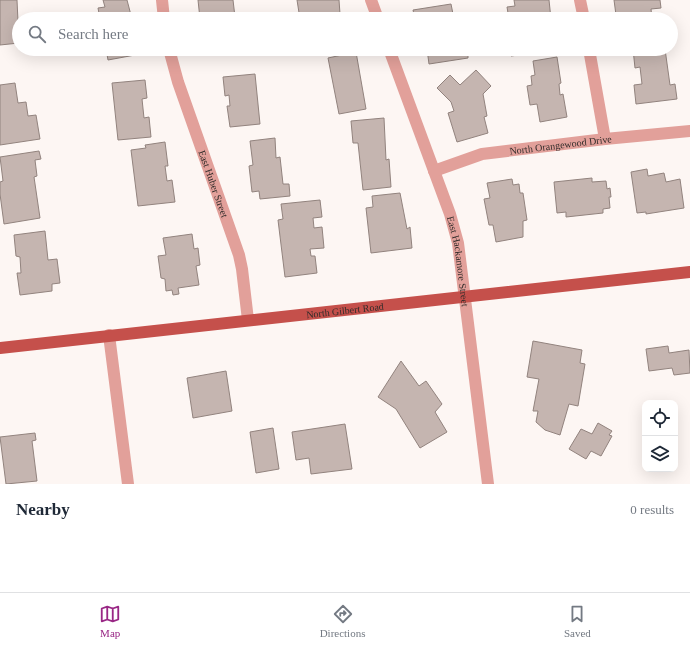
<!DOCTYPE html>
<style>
body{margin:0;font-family:"Times New Roman",serif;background:#f6f6f7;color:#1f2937}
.controls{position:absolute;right:12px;bottom:12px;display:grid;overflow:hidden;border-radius:8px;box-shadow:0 4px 16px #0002}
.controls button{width:36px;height:36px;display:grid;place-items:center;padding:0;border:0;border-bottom:1px solid #e0e1e3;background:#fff;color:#1f2937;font:20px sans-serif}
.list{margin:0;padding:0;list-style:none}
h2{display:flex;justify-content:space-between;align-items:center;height:52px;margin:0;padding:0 16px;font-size:17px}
h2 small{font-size:13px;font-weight:400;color:#747a83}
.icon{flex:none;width:22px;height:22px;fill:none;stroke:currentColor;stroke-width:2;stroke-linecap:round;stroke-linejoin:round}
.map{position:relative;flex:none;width:690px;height:484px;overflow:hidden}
.search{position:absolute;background:#fff;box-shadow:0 4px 16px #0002;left:12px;right:12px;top:12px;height:44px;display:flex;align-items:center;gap:10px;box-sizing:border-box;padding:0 14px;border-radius:22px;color:#747a83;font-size:15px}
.sheet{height:108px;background:#fff}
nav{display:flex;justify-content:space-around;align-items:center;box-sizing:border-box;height:56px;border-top:1px solid #e0e1e3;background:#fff;font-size:11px;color:#747a83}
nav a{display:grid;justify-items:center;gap:2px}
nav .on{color:#992785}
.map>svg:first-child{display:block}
.building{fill:#c5b5b0;stroke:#92837e}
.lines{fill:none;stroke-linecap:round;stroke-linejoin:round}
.minor{stroke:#e2a09a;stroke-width:12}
.major{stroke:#c5504b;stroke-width:12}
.labels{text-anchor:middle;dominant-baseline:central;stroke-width:4;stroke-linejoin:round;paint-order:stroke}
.street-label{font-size:10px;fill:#322c2a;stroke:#fdf6f3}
</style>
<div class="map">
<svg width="690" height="484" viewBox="0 0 690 484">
<rect width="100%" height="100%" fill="#fdf6f3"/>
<g class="building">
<path d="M 0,0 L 17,0 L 19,43 L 0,45 Z"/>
<path d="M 103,0 L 127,0 L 132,19 L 100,19 L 98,8 L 105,7 Z"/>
<path d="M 198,0 L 233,0 L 235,17 L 247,15 L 247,19 L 200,19 Z"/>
<path d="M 297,0 L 339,0 L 340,14 L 344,14 L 344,19 L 300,19 Z"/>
<path d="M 514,0 L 549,0 L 551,19 L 509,19 L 507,7 L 515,6 Z"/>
<path d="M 614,0 L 660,0 L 661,8 L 651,9 L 652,19 L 622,19 L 622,17 L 616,15 Z"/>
<path d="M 451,4 L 454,19 L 415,19 L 413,10 Z"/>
<path d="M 106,49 L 134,49 L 135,55 L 108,60 Z"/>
<path d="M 427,49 L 469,49 L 470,55 L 468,55 L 468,58 L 429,64 Z"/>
<path d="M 510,49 L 546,49 L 547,51 L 511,56 Z"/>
<path d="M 633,49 L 665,49 L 670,85 L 675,84 L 677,99 L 636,104 L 634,85 L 642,84 L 640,67 L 635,68 Z"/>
<path d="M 356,52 L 366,109 L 339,114 L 328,58 Z"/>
<path d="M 557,57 L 561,83 L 559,84 L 560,95 L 563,94 L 567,117 L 540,122 L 537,104 L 530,105 L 527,86 L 532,85 L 531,76 L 535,75 L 533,61 Z"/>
<path d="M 476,70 L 491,86 L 483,94 L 487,116 L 484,117 L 488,133 L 457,142 L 448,113 L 454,111 L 451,102 L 437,88 L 450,75 L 460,85 Z"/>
<path d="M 255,74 L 260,124 L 230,127 L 227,106 L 230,106 L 229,95 L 225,96 L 223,77 Z"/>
<path d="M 145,80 L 147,98 L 142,99 L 144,118 L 149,117 L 151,137 L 118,140 L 112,83 Z"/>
<path d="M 15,83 L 18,103 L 26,102 L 28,116 L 36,115 L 40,139 L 0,145 L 0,85 Z"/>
<path d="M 384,118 L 386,160 L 389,159 L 391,187 L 363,190 L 358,143 L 353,143 L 351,121 Z"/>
<path d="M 275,138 L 276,158 L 280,157 L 283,184 L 289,184 L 290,196 L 260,199 L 259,191 L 252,192 L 249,166 L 253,165 L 250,141 Z"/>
<path d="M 165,142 L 168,166 L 165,166 L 167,181 L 172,180 L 175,202 L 138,206 L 131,150 L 146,148 L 145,145 Z"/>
<path d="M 39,151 L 41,159 L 35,160 L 37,176 L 34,177 L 40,218 L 4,224 L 0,194 L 0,182 L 3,181 L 0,157 Z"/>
<path d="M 647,169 L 648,176 L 664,173 L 666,182 L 680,179 L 684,208 L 646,214 L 646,212 L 637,213 L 631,172 Z"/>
<path d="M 592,178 L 592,182 L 606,181 L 607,189 L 610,188 L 611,197 L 609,197 L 610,208 L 603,209 L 603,213 L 566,217 L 566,212 L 557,213 L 554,182 Z"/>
<path d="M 512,179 L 513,185 L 519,184 L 520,193 L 523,193 L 527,220 L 523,221 L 523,237 L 496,242 L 493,225 L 489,225 L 484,199 L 490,198 L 487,183 Z"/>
<path d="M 400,193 L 407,229 L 410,227 L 412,248 L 371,253 L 366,208 L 373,207 L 372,196 Z"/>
<path d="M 320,200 L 322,217 L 313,218 L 314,228 L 322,227 L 324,248 L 310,249 L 311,256 L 315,256 L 317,273 L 285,277 L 278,220 L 283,219 L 281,204 Z"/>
<path d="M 45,231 L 48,260 L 57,259 L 60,283 L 52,284 L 52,291 L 20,295 L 17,273 L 21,273 L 20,257 L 16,256 L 14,235 Z"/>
<path d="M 192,234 L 194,249 L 198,248 L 200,265 L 196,266 L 199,285 L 178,288 L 179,294 L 173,295 L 172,290 L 166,291 L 165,279 L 161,278 L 158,256 L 166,255 L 163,238 Z"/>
<path d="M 533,341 L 582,350 L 580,363 L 585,364 L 578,406 L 569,404 L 560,435 L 545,430 L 536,422 L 538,411 L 533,411 L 539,379 L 527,377 Z"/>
<path d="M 668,346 L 669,353 L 689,350 L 690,373 L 674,375 L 672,368 L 649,371 L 646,349 Z"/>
<path d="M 401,361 L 419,386 L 426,381 L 442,404 L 435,412 L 447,432 L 420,448 L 396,409 L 378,397 Z"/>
<path d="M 226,371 L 232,411 L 193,418 L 187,378 Z"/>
<path d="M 598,423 L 612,431 L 609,435 L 612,436 L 601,456 L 591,451 L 586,459 L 569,449 L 581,429 L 592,434 Z"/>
<path d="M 345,424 L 352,469 L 311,474 L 309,458 L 296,460 L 292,432 Z"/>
<path d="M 273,428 L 279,469 L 256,473 L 250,432 Z"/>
<path d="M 35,433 L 36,440 L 32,441 L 37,481 L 6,484 L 0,437 Z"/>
</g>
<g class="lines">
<g class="minor">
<path d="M 162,0 L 164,19"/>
<path d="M 371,0 L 378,19"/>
<path d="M 580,0 L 584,19"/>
<path id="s1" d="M 169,49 L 178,82 L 239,255 L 242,269 L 248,320"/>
<path id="s2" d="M 389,49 L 450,214 L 458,243 L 488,484"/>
<path d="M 589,49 L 605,139"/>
<path id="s3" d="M 434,171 L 482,154 L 605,139 L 690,131"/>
<path d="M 109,335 L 128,484"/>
</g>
<path class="major" id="s4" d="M 0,348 L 690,272"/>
</g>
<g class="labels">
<g class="street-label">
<text stroke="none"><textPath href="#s3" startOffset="130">North Orangewood Drive</textPath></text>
<text stroke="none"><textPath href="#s1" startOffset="142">East Huber Street</textPath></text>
<text stroke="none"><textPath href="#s2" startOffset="224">East Hackamore Street</textPath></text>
<text stroke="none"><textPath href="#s4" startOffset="347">North Gilbert Road</textPath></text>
</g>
</g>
</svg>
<div class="controls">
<button><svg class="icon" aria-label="locate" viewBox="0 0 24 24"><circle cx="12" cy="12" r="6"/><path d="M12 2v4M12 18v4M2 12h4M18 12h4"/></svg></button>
<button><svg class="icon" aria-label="layers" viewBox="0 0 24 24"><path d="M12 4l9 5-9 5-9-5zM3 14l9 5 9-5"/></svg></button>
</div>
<div class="search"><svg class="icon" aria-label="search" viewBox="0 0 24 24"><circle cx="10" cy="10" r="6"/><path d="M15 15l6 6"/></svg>Search here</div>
</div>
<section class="sheet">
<h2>Nearby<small>0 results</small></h2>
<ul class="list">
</ul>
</section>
<nav>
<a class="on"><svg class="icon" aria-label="map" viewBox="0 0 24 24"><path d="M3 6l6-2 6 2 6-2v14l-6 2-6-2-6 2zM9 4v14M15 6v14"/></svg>Map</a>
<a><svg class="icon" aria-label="directions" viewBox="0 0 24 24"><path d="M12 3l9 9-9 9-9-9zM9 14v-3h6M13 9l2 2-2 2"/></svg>Directions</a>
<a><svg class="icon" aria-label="saved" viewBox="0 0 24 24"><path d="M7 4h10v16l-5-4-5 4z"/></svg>Saved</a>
</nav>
